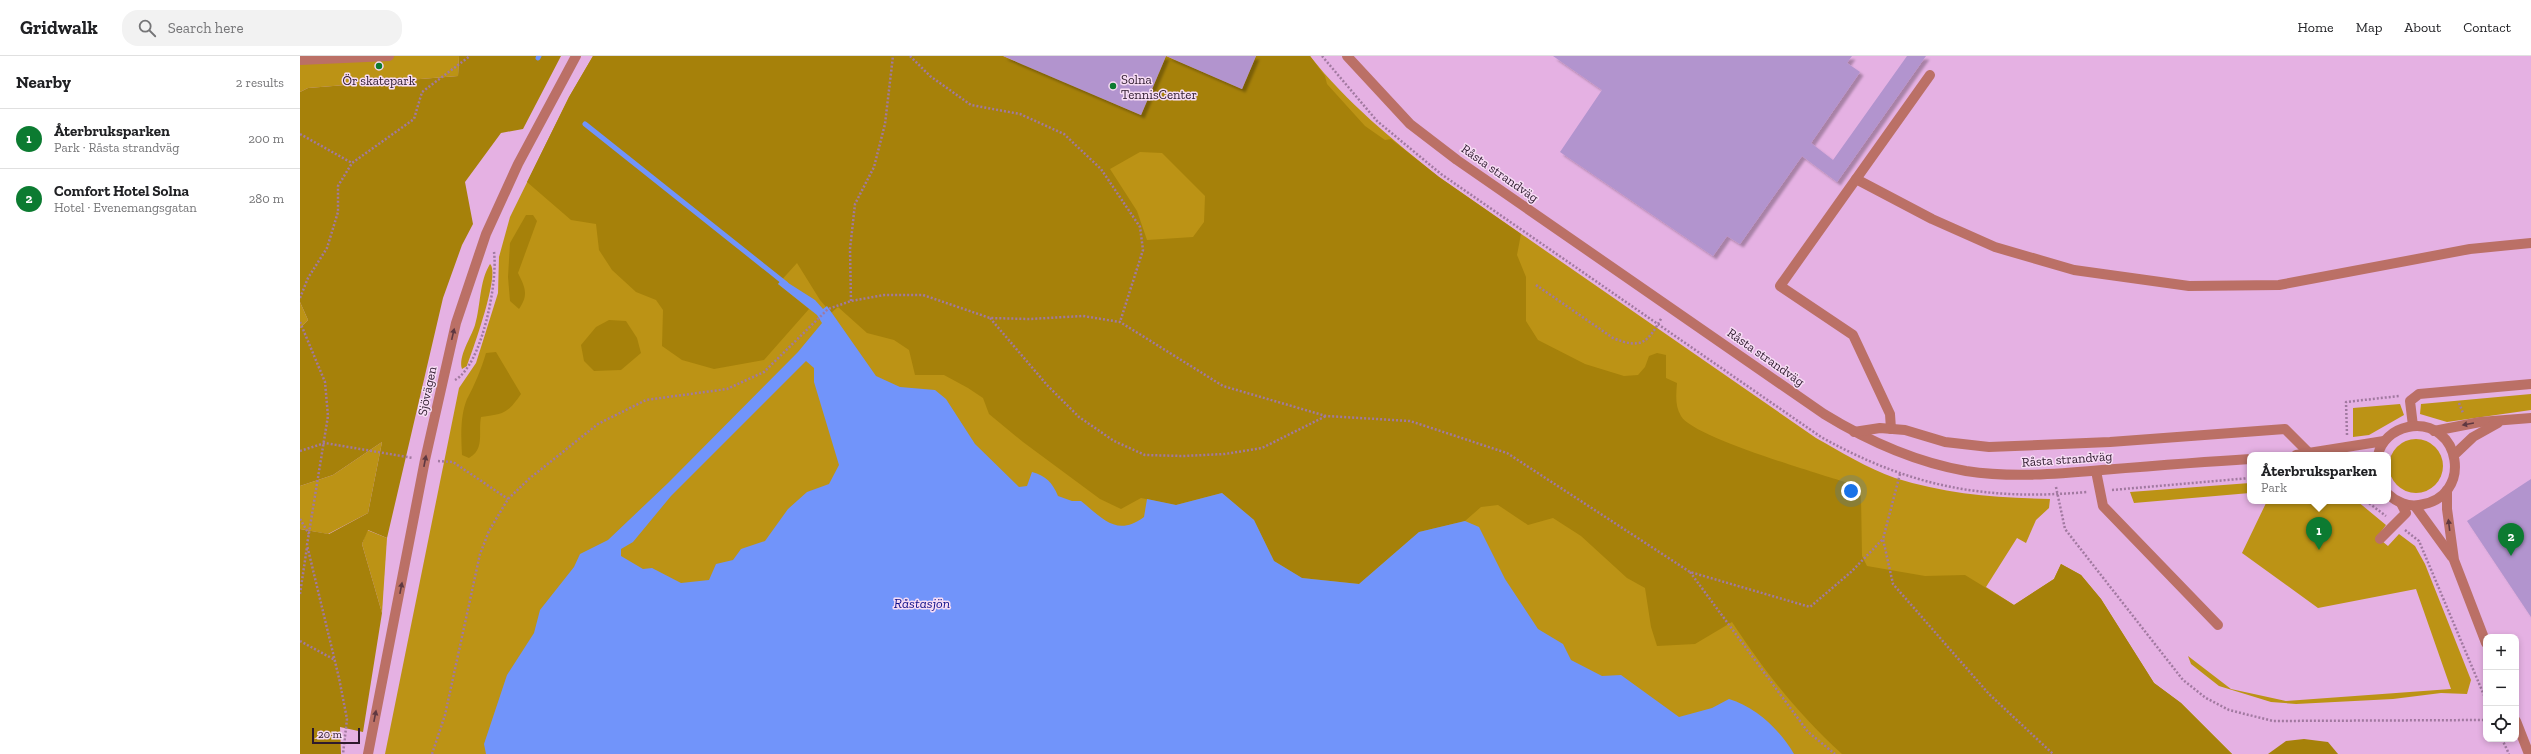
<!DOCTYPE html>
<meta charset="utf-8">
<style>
body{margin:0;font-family:"Zilla Slab",serif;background:#f2f2f2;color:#202124}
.controls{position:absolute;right:12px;bottom:12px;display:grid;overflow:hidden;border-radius:8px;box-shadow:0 2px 6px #0003}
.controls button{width:36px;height:36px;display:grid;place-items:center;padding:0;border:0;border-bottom:1px solid #e0e0e0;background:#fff;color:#202124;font:20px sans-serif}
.scale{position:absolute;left:12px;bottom:10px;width:48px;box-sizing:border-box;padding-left:4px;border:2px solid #2d1a2d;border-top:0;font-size:11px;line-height:14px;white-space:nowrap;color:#2d1a2d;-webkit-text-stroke:3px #f7dcf5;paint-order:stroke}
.you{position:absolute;left:1551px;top:435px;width:14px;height:14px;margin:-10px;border:3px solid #fff;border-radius:50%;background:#1a73e8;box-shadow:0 0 0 6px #1a73e833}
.badge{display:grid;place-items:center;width:26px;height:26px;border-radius:50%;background:#0c7b31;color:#fff;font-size:13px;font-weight:700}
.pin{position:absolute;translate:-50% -33px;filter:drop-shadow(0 1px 2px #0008)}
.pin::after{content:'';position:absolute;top:21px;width:14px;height:12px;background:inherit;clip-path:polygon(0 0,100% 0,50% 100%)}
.popup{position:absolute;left:1947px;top:396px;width:144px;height:52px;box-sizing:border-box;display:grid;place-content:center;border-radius:8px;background:#fff;filter:drop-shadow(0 1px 3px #0005);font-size:13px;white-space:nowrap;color:#757577}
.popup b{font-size:15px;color:#202124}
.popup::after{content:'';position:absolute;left:50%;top:100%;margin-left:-8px;border:8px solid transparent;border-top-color:#fff}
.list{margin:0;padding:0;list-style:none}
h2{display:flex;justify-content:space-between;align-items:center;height:52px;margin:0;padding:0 16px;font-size:17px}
h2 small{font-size:13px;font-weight:400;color:#757577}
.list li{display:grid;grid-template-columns:26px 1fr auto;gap:12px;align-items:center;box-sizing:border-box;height:60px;padding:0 16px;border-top:1px solid #e0e0e0}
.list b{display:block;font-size:15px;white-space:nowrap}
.list p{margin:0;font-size:13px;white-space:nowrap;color:#757577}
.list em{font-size:13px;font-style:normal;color:#757577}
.icon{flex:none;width:22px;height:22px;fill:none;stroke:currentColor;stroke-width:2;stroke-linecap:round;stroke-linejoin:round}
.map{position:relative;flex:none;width:2231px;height:698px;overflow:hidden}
header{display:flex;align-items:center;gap:24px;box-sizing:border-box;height:56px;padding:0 20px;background:#fff;border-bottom:1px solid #e0e0e0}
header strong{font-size:19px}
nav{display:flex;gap:22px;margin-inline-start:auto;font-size:14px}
.search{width:280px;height:36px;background:#f2f2f2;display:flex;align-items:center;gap:10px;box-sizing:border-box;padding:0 14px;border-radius:16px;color:#757577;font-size:15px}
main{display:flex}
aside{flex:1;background:#fff}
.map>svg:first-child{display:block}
.green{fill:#bc9315}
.forest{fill:#a6810a;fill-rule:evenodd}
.water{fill:#7194fa;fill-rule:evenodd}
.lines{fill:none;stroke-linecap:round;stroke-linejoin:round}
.stream{stroke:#7194fa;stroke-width:5}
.building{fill:#b294ce;filter:url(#shadow)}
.path{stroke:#a179a0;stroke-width:2.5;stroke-dasharray:2 2;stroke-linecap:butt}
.minor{stroke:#bb7066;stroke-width:10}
.oneway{fill:#5f3841}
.poi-dot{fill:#0c7b31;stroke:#f7dcf5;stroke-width:1.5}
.labels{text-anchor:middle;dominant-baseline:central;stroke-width:3;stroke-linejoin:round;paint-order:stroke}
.poi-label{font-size:13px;fill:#2d1a2d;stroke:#f7dcf5;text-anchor:start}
.street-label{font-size:13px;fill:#2d1a2d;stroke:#f7dcf5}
.water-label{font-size:14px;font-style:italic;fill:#0f108a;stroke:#f7dcf5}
</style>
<header>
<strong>Gridwalk</strong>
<div class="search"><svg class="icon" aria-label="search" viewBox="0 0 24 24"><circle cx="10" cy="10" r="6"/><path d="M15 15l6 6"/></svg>Search here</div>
<nav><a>Home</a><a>Map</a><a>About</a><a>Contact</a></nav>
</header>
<main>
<aside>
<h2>Nearby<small>2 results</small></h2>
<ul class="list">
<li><span class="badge">1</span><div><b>Återbruksparken</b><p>Park · Råsta strandväg</p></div><em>200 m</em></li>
<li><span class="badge">2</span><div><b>Comfort Hotel Solna</b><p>Hotel · Evenemangsgatan</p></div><em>280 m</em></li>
</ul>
</aside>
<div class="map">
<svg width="2231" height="698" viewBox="0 0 2231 698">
<defs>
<filter id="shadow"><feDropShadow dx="3.5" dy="3.5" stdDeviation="1" flood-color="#0004"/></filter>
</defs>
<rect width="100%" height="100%" fill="#e5b1e3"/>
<g class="green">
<path d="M 0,0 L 159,0 L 158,20 L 8,32 L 0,36 Z"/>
<path d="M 293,0 L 703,0 L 841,59 L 866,0 L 942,33 L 956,0 L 1010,0 C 1046,46 1093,84 1139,121 L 1516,382 C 1541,396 1567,412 1595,422 C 1646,438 1696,442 1750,443 L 1749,452 L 1736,464 L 1726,487 L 1717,482 L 1686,531 L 1714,549 L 1754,523 L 1761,508 L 1781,519 L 1801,543 L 1854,627 L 1881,647 L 1932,698 L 85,698 L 159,332 L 176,307 L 198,237 L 199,201 L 210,161 L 269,41 Z"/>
<path d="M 190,208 C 201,217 172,296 167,310 L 162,313 C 158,300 171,282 175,269 C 181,249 179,226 190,208 Z"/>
<path d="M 0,246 L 8,264 L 0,272 Z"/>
<path d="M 2231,338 L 2231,354 L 2147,366 L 2120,358 L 2121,348 Z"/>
<path d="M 2100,348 L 2104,359 L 2069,379 L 2053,381 L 2053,352 Z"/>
<circle cx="2116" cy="410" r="27"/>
<path d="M 82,386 L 68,457 L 28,478 L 0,473 L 0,430 L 33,419 Z"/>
<path d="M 1950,427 L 1950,437 L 1834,447 L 1830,436 Z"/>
<path d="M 1967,445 L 2057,445 L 2086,469 L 2077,481 L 2088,490 L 2099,478 L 2115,490 L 2125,508 L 2171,624 L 2167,638 L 2141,637 L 2093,643 L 1996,648 L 1971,646 L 1919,630 L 1891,608 L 1888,600 L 1931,633 L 1986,645 L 2151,633 L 2116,533 L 2018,552 L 1942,497 Z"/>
<path d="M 67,474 L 87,482 L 82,557 L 62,488 Z"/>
</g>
<g class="forest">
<path d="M 159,0 L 261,0 L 223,73 L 201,77 L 165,126 L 173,168 L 162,189 L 143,242 L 87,482 L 68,474 L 62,488 L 82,557 L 63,676 L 40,671 L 41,698 L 0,698 L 0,473 L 29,478 L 68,457 L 82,386 L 33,419 L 0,430 L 0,272 L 8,264 L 0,246 L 0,36 L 8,32 L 158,20 Z"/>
<path d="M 293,0 L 703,0 L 841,59 L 866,0 L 942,33 L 956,0 L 1010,0 L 1025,20 L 1027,28 L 1065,70 L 1085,84 L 1091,83 L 1139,121 L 1221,178 L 1217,199 L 1226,221 L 1226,265 L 1238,284 L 1285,308 L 1324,320 L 1338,319 L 1345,311 L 1349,300 L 1357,297 L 1366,299 L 1366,322 L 1377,327 C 1376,339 1375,350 1381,360 C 1392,381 1520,418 1548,427 L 1561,440 L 1562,500 L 1567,510 L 1625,520 L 1665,519 L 1714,549 L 1754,523 L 1761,508 L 1781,519 L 1801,543 L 1854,627 L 1881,647 L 1932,698 L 1542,698 C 1496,656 1466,617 1432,566 L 1395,588 L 1357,590 L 1351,571 L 1345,532 L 1327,522 L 1281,480 L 1253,462 L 1228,469 L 1198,449 L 1181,451 L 1165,465 L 1119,476 L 1059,528 L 1002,522 L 974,505 L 954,464 L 922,437 L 876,449 L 841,442 L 821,453 L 800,443 L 723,386 L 689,358 L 683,342 L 668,332 L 644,319 L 615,319 L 609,294 L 594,284 L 567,277 L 538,251 L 531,257 L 520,244 L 497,207 L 478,228 L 509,253 L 464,304 L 414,313 L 382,304 L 362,290 L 363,254 L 356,244 L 336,236 L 312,214 L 299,194 L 296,168 L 271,164 L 227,126 L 269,41 ZM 840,96 L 862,97 L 905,140 L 904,166 L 893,181 L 847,184 L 837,155 L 810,113 Z"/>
<path d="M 226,159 L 233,159 L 237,165 L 218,217 C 225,231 229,239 219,253 L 210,245 L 208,221 L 210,187 Z"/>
<path d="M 309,264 L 326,265 L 337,282 L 341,297 L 321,314 L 294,315 L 284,305 L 281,289 L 296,271 Z"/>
<path d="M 196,296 L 221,338 C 208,357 204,358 181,361 C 178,377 185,393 169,402 L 162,399 C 161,381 160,360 167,343 C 175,328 181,314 186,297 Z"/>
<path d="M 2004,683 L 2028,686 L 2038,698 L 1968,698 L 1986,685 Z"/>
</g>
<path class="water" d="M 482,223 L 515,244 L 523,253 L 527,250 L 576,320 L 600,331 L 635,334 L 646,343 L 675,388 L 719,431 L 727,430 L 732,416 C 746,420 752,426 758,440 L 772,445 L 781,445 C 803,463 817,481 844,461 L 847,443 L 876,449 L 922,437 L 954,464 L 974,505 L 1002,522 L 1059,528 L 1119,476 L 1165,465 L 1179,471 L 1205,523 L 1238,573 L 1263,588 L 1271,604 L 1302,620 L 1321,619 L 1379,661 L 1412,652 L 1429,643 C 1456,651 1480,674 1494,698 L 186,698 L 184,688 L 207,619 L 234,577 L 240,554 L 274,511 L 280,498 L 308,484 L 368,427 L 498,296 L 522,267 L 517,259 L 478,228 ZM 506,305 L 514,312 L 514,326 L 539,409 L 529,428 L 507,436 L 488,453 L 465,485 L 441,493 L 433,504 L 416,508 L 409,524 L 381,527 L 352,512 L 343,513 L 321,500 L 321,493 L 333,486 L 371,440 Z"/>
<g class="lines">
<g class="stream">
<path d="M 238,2 L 239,0"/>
<path d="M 285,68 L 486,228"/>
</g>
</g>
<g class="building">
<path d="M 703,0 L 956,0 L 942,33 L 866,0 L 841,59 Z"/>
<path d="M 1253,0 L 1552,0 L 1547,7 L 1560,16 L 1511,87 L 1533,104 L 1607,0 L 1626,0 L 1537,126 L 1502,100 L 1440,188 L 1427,180 L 1413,200 L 1260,96 L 1302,34 Z"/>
<path d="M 2231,423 L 2231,561 L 2167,465 Z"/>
</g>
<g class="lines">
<g class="path">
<path d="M 610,0 L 630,20 L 671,49 L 720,58 L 764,78 L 801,113 L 840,171 L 843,194 L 820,266"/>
<path d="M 1022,0 L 1077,65 L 1141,118 L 1521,381 C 1611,431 1685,445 1787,436"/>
<path d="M 0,78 L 52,107"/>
<path d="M 1236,229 L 1313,282 C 1342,294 1348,286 1362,261"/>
<path d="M 0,242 L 8,222 L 27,192 L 38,156 L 38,130 L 52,107 L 114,63 L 122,36 L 170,0"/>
<path d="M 551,245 L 550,193 L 555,148 L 574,111 L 585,68 L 593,0"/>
<path d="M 690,262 L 747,329 L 779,361 L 814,385 L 845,399 L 883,400 L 925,398 L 962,392 L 1026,360"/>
<path d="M 0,266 L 25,326 L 28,360 L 7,489 L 39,622 L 47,663 L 43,698"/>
<path d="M 155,324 C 182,309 198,226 194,196"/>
<path d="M 2159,347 L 2163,357"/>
<path d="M 2047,379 L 2046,346 L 2099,340"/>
<path d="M 0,395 L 25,387 L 113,402"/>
<path d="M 138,405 L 153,406 L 208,443"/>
<path d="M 1600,418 L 1583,483 L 1593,528 L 1689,638 L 1753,698"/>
<path d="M 1756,431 L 1765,473 L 1883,624 L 1906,642 L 1929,654 L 1973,665 L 2186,664"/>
<path d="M 1812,434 L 1950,422"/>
<path d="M 2066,445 L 2086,460"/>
<path d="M 0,463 L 9,478"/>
<path d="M 2105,474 L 2119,485 L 2186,644"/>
<path d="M 1390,516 L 1508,676 L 1535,698"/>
<path d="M 0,538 L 7,491"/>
<path d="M 0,585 L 35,604"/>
<path d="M 2202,683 L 2209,698"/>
<path d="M 132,698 L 145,659 L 180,498 L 189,475 L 208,443 L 230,422 L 298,368 L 346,344 L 427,333 L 464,316 L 528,253 L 551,245 L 584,239 L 623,239 L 690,262 L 730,263 L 783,260 L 820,266 L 923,330 L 1026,360 L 1110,365 L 1207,397 L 1390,516 L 1510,551 L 1551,516 L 1583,483"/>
</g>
<g class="minor">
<path d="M 1047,0 L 1110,68 L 1157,104 L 1524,358 C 1568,385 1615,406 1666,415 C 1712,422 1757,418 1802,414 C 1851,410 1901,406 1950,403"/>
<path d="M 0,4 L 89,0"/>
<path d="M 1556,123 L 1632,163 L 1695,191 L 1774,214 L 1889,230 L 1979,229 L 2170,193 L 2231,187"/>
<path d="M 2113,370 L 2110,345 L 2119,338 L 2231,328"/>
<path d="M 1591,373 L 1590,358 L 1553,279 L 1480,230 L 1630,19"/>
<path d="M 2134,375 L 2180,366 L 2231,362"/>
<path d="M 1554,376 L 1580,372 L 1605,374 L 1645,386 L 1689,391 L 1810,386 L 1985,373 L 2010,398"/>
<path d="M 1996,399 L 2084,385"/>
<path d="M 2078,399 C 2081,385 2093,374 2108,371 C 2161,361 2175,442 2119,449 C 2108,451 2096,446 2088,438"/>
<path d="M 2154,399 L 2173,381 L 2198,367"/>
<path d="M 1796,415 L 1803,450 L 1918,569"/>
<path d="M 2147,434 L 2147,453 L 2154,504 L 2186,587"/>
<path d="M 2115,450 L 2152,501"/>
<path d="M 2080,483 L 2106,457 L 2101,447"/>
<path d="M 2216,665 L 2229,698"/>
<path d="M 68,698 L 125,404 L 156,267 L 186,178 L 218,108 L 276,0"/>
</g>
</g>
<defs><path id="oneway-solid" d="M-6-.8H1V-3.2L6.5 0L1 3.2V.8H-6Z"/></defs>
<g class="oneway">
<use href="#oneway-solid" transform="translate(153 278) rotate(-77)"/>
<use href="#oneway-solid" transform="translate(2168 368) rotate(170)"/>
<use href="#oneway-solid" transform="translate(125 405) rotate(-79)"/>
<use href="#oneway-solid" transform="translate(2149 469) rotate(-97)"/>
<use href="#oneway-solid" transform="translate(101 532) rotate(-79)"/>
<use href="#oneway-solid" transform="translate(75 660) rotate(-79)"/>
</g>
<g class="poi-dot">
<circle cx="79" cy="10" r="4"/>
<circle cx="813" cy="30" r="4"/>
</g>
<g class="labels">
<g class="poi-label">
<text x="821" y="23">Solna<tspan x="821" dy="15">TennisCenter</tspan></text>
<text x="79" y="24" text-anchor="middle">Ör skatepark</text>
</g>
<g class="street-label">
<text transform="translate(1200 117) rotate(35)">Råsta strandväg</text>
<text transform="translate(1466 301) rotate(35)">Råsta strandväg</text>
<text transform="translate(127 335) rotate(-78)">Sjövägen</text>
<text transform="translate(1767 403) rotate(-4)">Råsta strandväg</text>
</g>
<g class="water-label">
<text x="622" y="547">Råstasjön</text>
</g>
</g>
</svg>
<div class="controls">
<button>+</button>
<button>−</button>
<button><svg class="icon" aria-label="locate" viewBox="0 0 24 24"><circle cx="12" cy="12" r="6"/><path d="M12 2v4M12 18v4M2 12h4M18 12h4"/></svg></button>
</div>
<div class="scale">20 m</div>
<div class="you"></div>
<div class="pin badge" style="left:2019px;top:494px">1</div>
<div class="popup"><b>Återbruksparken</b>Park</div>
<div class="pin badge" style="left:2211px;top:500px">2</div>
</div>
</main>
